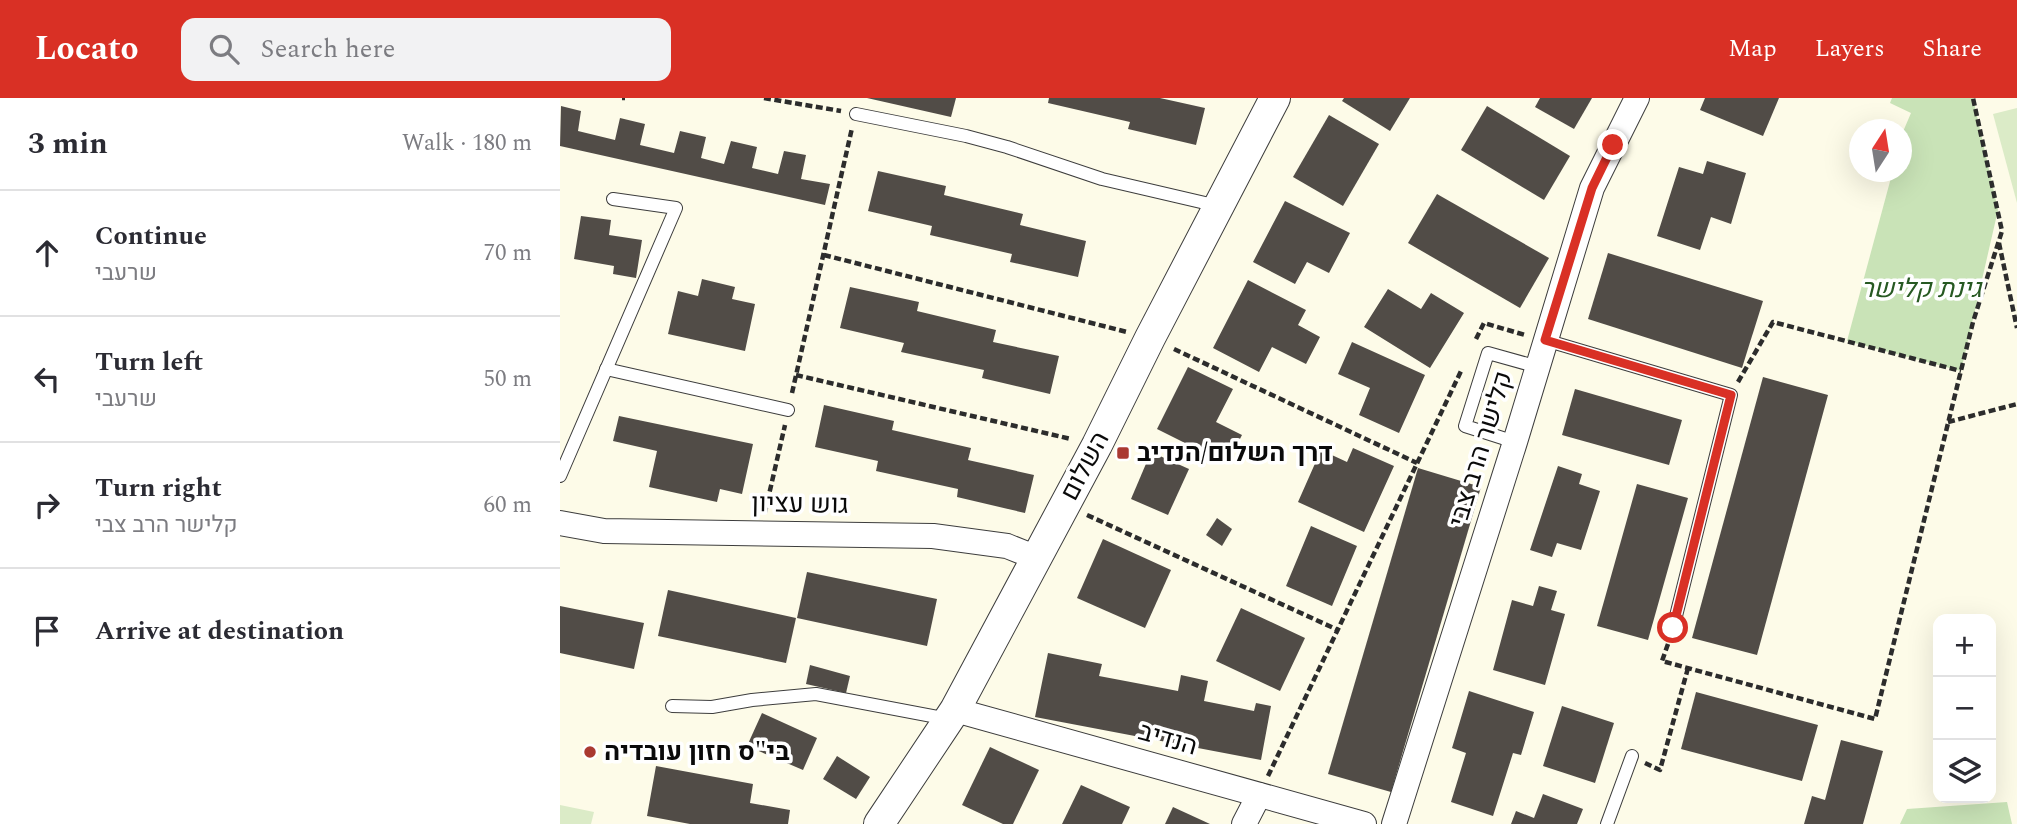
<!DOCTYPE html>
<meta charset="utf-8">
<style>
body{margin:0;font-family:Spectral,Heebo,serif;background:#f2f2f3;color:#2b2b33}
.controls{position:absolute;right:21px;bottom:21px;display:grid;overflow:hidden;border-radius:14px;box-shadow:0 7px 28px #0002}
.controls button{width:63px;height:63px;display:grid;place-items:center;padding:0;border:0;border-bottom:2px solid #e1e1e2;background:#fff;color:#2b2b33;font:35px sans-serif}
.compass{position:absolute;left:1289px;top:21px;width:63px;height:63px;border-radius:50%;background:#fff;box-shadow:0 7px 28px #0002;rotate:12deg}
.stop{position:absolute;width:21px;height:21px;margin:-16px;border:5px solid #d93025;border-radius:50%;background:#fff}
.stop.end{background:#d93025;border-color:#fff;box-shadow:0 2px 7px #0008}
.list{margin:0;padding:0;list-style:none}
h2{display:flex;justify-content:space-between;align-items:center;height:91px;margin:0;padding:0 28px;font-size:30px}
h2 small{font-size:23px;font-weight:400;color:#7c7c81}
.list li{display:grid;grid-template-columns:46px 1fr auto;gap:21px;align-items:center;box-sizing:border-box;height:126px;padding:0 28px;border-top:2px solid #e1e1e2}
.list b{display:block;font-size:26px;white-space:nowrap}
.list p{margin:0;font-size:23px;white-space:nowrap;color:#7c7c81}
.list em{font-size:23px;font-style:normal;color:#7c7c81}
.icon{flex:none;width:38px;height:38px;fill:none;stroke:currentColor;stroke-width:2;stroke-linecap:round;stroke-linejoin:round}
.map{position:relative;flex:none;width:1457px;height:726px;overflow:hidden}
header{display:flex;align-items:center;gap:42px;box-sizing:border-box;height:98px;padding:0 35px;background:#d93025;color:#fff}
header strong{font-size:33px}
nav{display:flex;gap:38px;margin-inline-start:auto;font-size:24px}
.search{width:490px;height:63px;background:#f2f2f3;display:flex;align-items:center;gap:18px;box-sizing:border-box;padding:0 24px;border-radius:14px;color:#7c7c81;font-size:26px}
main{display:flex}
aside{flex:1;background:#fff}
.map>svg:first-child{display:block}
.green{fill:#c9e3b7}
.pitch{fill:#dbebc7}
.building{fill:#514c47}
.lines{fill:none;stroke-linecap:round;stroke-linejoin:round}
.service-casing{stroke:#3d3d3d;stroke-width:14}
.minor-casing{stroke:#3d3d3d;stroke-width:26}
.tertiary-casing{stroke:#3d3d3d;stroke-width:32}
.path{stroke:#2c2c2c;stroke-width:4.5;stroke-dasharray:7 3.5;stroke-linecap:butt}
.service{stroke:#fff;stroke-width:12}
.minor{stroke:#fff;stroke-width:24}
.tertiary{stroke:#fff;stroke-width:30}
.route{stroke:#d93025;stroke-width:9}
.poi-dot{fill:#aa3931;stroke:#fff;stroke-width:2.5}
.labels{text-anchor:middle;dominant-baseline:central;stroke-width:7;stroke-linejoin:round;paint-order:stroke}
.park-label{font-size:26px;font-style:italic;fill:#275922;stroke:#fff}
.street-label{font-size:26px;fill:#0a0a0a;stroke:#fff}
.poi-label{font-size:26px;font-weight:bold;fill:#0a0a0a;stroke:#fff;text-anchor:start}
</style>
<header>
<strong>Locato</strong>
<div class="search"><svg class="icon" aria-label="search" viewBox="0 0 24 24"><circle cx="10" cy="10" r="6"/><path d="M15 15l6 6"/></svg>Search here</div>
<nav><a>Map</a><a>Layers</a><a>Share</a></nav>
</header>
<main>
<aside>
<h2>3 min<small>Walk · 180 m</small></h2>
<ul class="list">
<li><svg class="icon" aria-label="ahead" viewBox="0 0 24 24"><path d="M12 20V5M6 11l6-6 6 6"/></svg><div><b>Continue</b><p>שרעבי</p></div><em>70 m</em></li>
<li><svg class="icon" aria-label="left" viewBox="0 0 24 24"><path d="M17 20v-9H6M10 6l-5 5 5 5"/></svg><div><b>Turn left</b><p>שרעבי</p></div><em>50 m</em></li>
<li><svg class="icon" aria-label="right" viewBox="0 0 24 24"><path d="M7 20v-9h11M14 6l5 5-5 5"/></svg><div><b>Turn right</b><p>קלישר הרב צבי</p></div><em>60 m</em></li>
<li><svg class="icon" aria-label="arrive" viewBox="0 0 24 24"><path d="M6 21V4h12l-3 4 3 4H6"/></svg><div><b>Arrive at destination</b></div></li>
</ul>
</aside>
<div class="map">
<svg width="1457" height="726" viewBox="0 0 1457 726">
<rect width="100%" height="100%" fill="#fdfbe8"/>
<g class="green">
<path d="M 1332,0 L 1413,0 L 1438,112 L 1401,273 L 1287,243 L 1332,76 L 1327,74 L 1342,74 L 1342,36 L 1351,15 L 1330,5 Z"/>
<path d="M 1447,704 L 1452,726 L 1340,726 L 1347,711 Z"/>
</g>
<g class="pitch">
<path d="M 1457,10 L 1457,105 L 1433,16 Z"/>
<path d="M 0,707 L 34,714 L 31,726 L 0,726 Z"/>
</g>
<g class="building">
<path d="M 307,0 L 396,0 L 391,19 Z"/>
<path d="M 489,0 L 600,0 L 645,10 L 636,47 L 568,31 L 570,24 L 488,5 Z"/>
<path d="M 784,0 L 850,0 L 830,33 L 782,3 Z"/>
<path d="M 980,0 L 1032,0 L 1014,31 L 975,9 Z"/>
<path d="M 1145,0 L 1219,0 L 1203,38 L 1140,12 Z"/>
<path d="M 1,8 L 21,13 L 18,33 L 55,42 L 60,20 L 85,26 L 80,47 L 114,55 L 120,33 L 146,39 L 141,60 L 164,66 L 171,43 L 197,49 L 192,70 L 218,76 L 224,53 L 246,57 L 241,81 L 270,86 L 265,107 L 0,48 Z"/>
<path d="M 927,8 L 1010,58 L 984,102 L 901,52 Z"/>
<path d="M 769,17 L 819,46 L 783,108 L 733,79 Z"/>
<path d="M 1147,63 L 1186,75 L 1171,126 L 1151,119 L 1140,152 L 1097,138 L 1119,69 L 1143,76 Z"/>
<path d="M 318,73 L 386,88 L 384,97 L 463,116 L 460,127 L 526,143 L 518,179 L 450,164 L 452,156 L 370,137 L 372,128 L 308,113 Z"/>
<path d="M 877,96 L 989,160 L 960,210 L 848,145 Z"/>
<path d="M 725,103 L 790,135 L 769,175 L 747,164 L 735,186 L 693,164 Z"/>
<path d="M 21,118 L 51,122 L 49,137 L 82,142 L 76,180 L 53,176 L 54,168 L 14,161 Z"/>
<path d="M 1048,155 L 1203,203 L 1182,270 L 1028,221 Z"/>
<path d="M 142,181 L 175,189 L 172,201 L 195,206 L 185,253 L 108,236 L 118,193 L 138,198 Z"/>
<path d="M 688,182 L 746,212 L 738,227 L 760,239 L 746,266 L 712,249 L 699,274 L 653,250 Z"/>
<path d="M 290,189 L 359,204 L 357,213 L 436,232 L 433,244 L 499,258 L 490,296 L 422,280 L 424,272 L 341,254 L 344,245 L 280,230 Z"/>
<path d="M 828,191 L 861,211 L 871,195 L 904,215 L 870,270 L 804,229 Z"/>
<path d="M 792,244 L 865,277 L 839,335 L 799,317 L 810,290 L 778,276 Z"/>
<path d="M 628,269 L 673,291 L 656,324 L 682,337 L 667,366 L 597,331 Z"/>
<path d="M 1203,279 L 1268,297 L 1197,557 L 1132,540 Z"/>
<path d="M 1015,291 L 1122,322 L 1109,367 L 1002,337 Z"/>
<path d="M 264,307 L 334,323 L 332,332 L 411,350 L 408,362 L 474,377 L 465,415 L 397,399 L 398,391 L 316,373 L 318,363 L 255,349 Z"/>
<path d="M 59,318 L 193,346 L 182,396 L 160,391 L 157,404 L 89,389 L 97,353 L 53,343 Z"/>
<path d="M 793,350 L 834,368 L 804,434 L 738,404 L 761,352 L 787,364 Z"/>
<path d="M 591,354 L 629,371 L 608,417 L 571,401 Z"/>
<path d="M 998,368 L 1022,376 L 1019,386 L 1040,393 L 1021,452 L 997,445 L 992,459 L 970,452 Z"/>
<path d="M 858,370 L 921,389 L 831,694 L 768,676 Z"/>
<path d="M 1077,386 L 1128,400 L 1088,542 L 1037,528 Z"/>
<path d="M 657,420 L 672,431 L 662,448 L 646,437 Z"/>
<path d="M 751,428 L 797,448 L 772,508 L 726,488 Z"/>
<path d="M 543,441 L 611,472 L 585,530 L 517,500 Z"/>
<path d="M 247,474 L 377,501 L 367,548 L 237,520 Z"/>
<path d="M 979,488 L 997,493 L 991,512 L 1005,516 L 985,587 L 933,572 L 952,502 L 973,508 Z"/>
<path d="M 108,492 L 236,520 L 226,565 L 98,538 Z"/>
<path d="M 0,508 L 84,525 L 74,571 L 0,555 Z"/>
<path d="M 681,510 L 745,540 L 720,593 L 656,563 Z"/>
<path d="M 488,555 L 542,566 L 539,578 L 618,593 L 621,577 L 648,583 L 644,603 L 694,613 L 696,605 L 711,608 L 701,662 L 475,619 Z"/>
<path d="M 250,567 L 290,578 L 286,595 L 246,586 Z"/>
<path d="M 909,593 L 974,614 L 961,657 L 953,655 L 933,718 L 891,704 L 906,655 L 892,650 Z"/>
<path d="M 1136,594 L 1258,627 L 1242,683 L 1121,651 Z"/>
<path d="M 1002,608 L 1054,625 L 1035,685 L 983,668 Z"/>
<path d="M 202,615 L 257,640 L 243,672 L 187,648 Z"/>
<path d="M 1281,642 L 1323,653 L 1303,726 L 1244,726 L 1252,698 L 1265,702 Z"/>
<path d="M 430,649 L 479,672 L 453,726 L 443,726 L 402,707 Z"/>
<path d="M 277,658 L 310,679 L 296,701 L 263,681 Z"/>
<path d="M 96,668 L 193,686 L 190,705 L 230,712 L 228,726 L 130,726 L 87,718 Z"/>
<path d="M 521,687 L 570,709 L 562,726 L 502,726 Z"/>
<path d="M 983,696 L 1023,711 L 1017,726 L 951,726 L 956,713 L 974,720 Z"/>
<path d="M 613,709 L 650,726 L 605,726 Z"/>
</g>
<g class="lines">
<defs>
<g id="service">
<path d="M 296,16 L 406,38 L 447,49 L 542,81 L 658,108"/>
<path d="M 985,242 L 1171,297 L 1113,530"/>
<path d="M 46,271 L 228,312"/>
<path d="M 955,344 L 905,328 L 928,255 L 978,269"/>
<path d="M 0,378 L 116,110 L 53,101"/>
<path d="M 112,608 L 152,609 L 192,602 L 256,596 L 388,621"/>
<path d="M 1047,726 L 1072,658"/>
</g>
<g id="minor">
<path d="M 0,425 L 44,433 L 373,438 L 447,448 L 477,460"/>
<path d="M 395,612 L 804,726"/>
<path d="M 684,726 L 699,697"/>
<path d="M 834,726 L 955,344 L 1032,90 L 1077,0"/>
</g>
<path id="tertiary" d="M 319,726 L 395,612 L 537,347 L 590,240 L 715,0"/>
</defs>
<use href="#service" class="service-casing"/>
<use href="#minor" class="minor-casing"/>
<use href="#tertiary" class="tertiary-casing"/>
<g class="path">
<path d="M 62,0 L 65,0"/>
<path d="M 204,0 L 281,13"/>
<path d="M 1439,145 L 1457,230"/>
<path d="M 264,157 L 567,234"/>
<path d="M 916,241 L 924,225 L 965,237"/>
<path d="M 614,251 L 857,365"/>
<path d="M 236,277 L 511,341"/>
<path d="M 1178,284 L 1213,224 L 1401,273"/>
<path d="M 232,295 L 292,30"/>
<path d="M 1388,324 L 1457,306"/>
<path d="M 205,414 L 225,327"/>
<path d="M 527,417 L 778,532"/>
<path d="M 1108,546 L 1102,563 L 1315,621 L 1413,224 L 1442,133 L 1413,0"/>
<path d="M 1085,665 L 1100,672 L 1128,570"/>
<path d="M 708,678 L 902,271"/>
</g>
<use href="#service" class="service"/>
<use href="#minor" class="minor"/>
<use href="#tertiary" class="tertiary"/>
</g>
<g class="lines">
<path class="route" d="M 1053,47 L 1032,90 L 985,242 L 1171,297 L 1113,530"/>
</g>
<g class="poi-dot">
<rect x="556" y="348" width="14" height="14" rx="3.5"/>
<circle cx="30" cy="654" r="7"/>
</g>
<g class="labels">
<g class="park-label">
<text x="1361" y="191">גינת קלישר</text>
</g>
<g class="street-label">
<text transform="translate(921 351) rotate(-73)">קלישר הרב צבי</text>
<text transform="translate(525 368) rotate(-62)">השלום</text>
<text transform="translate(240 406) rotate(1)">גוש עציון</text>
<text transform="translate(608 641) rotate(16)">הנדיב</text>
</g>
<g class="poi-label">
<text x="577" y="355">דרך השלום/הנדיב</text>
<text x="44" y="654">בי"ס חזון עובדיה</text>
</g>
</g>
</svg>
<div class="controls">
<button>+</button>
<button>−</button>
<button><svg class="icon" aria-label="layers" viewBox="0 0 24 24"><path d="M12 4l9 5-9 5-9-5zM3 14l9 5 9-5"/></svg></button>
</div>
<svg class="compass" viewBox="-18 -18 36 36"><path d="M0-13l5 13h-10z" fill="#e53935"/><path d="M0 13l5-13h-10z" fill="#7c7c81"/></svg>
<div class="stop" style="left:1113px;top:530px"></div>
<div class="stop end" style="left:1053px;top:47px"></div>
</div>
</main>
